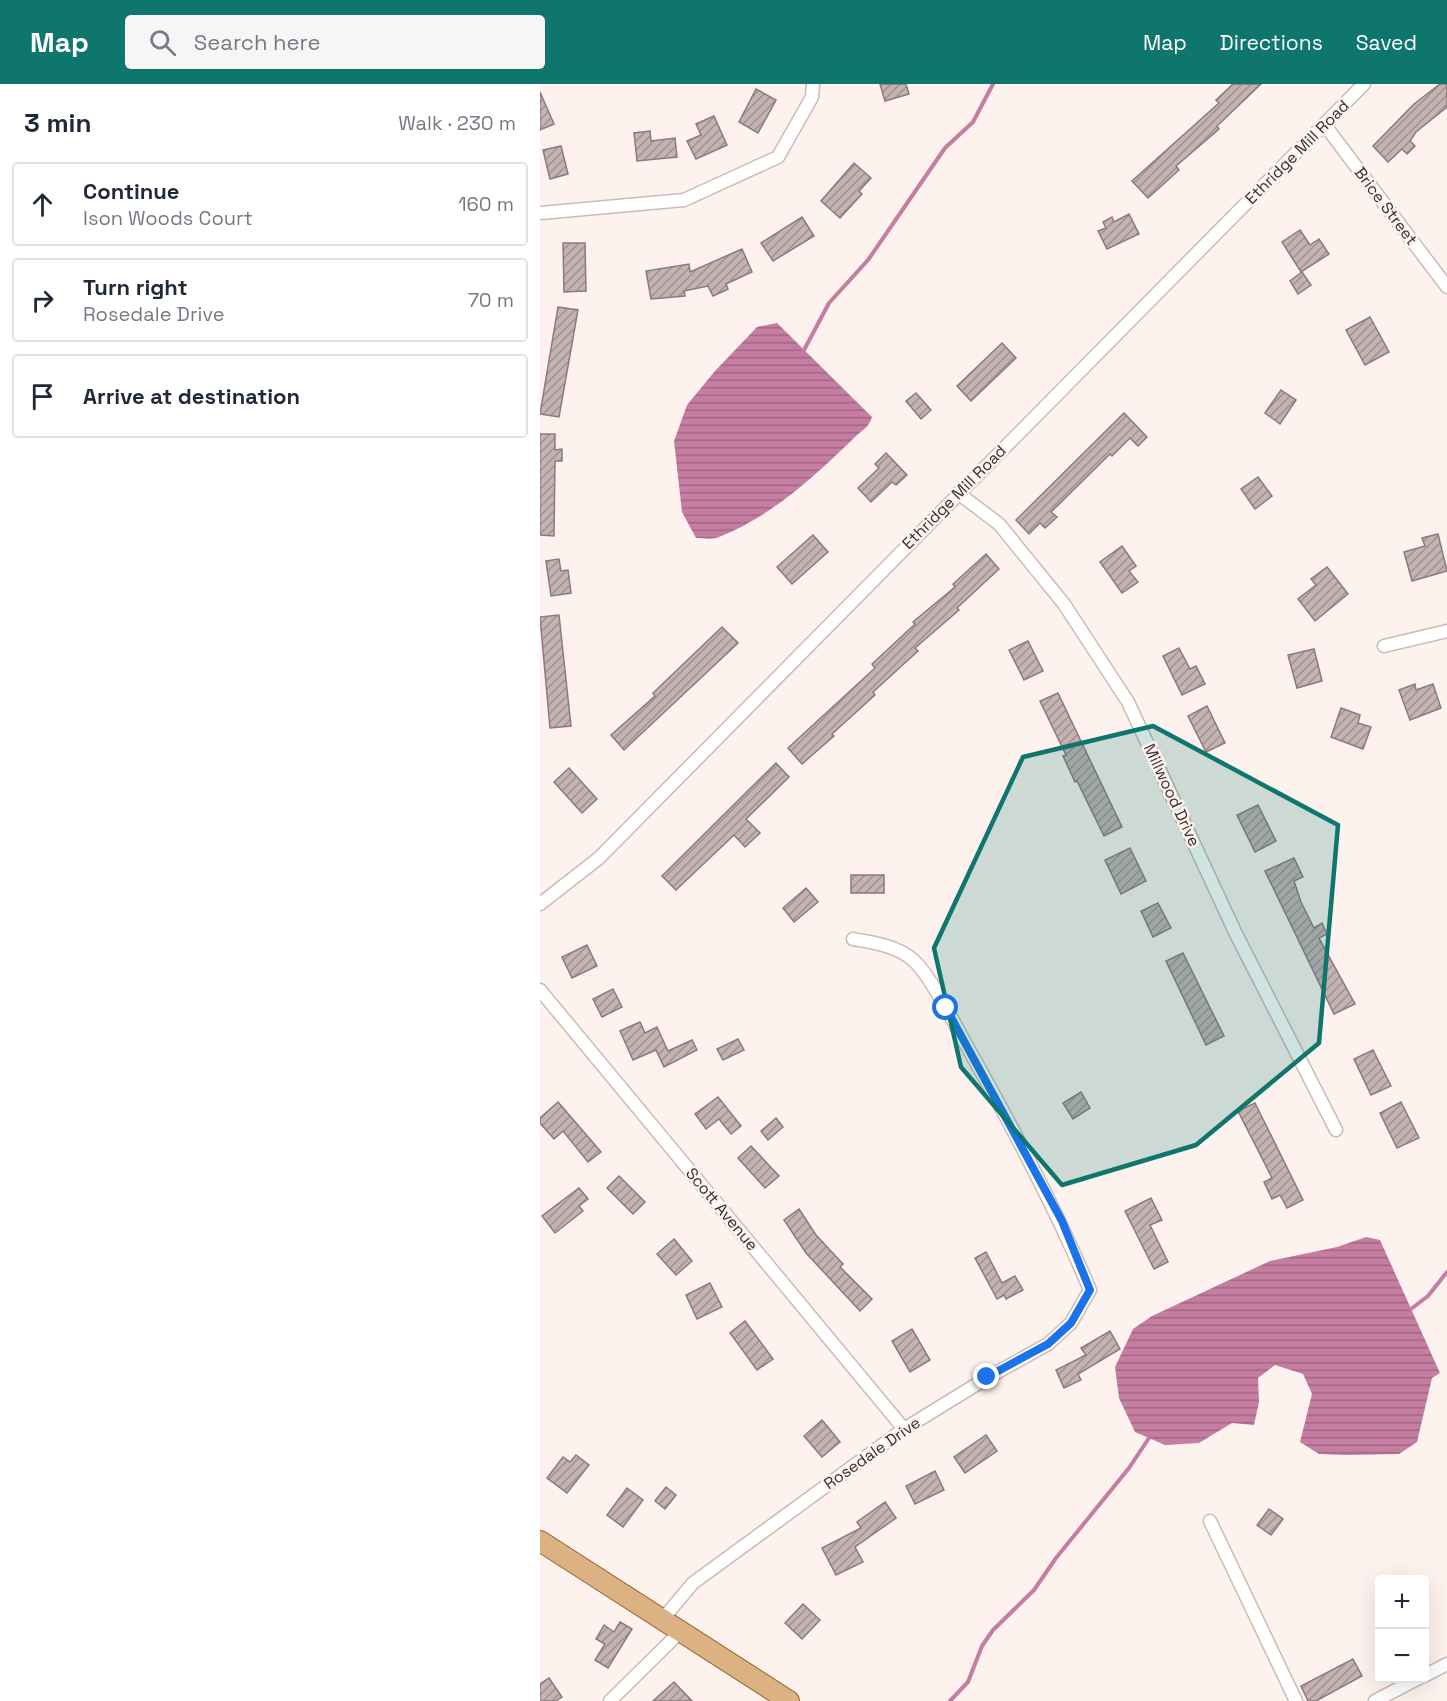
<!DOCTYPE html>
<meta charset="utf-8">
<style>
body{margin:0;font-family:"Space Grotesk",sans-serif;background:#f6f6f7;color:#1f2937}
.controls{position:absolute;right:18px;bottom:18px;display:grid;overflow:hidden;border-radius:6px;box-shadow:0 6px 24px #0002}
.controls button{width:54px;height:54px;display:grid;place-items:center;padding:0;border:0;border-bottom:2px solid #e0e1e3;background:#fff;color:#1f2937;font:30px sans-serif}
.stop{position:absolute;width:18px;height:18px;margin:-14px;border:4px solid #1a73e8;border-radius:50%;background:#fff}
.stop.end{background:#1a73e8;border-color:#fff;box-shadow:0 2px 6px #0008}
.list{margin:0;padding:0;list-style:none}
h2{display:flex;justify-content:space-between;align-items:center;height:78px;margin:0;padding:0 24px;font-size:26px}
h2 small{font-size:20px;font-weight:400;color:#747a83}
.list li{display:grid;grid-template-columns:39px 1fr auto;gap:18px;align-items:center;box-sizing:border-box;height:84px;margin:0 12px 12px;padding:0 12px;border:2px solid #e0e1e3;border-radius:6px}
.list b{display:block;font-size:22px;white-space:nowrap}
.list p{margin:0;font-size:20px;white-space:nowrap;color:#747a83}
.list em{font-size:20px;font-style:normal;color:#747a83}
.icon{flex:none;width:33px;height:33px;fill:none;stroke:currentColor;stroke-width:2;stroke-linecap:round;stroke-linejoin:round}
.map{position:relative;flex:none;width:907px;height:1617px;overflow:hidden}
header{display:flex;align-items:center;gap:36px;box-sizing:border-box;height:84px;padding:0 30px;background:#0f766e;color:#fff}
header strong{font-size:28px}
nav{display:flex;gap:33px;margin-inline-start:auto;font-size:21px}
.search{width:420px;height:54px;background:#f6f6f7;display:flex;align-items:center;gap:15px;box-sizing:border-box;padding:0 21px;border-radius:6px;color:#747a83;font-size:22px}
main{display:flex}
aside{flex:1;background:#fff}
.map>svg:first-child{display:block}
.water{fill:url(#water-rules)}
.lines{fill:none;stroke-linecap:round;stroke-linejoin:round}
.stream{stroke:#c57da2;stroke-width:4}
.building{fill:url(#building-hatch);stroke:#8c7a7b;stroke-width:1.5}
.street-casing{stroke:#cdbbb5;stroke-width:15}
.primary-casing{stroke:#92622f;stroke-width:22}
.street{stroke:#fff;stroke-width:12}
.primary{stroke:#dcb283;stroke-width:20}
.route{stroke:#1a73e8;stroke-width:8}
.marked{fill:#0f766e;fill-opacity:0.2;stroke:#0f766e;stroke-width:4.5;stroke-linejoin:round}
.labels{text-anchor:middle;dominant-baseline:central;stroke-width:5;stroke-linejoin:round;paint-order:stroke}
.street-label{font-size:16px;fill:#352e2c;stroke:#fdf2ee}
</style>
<header>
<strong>Map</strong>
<div class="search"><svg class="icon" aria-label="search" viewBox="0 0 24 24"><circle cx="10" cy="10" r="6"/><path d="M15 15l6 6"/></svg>Search here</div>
<nav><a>Map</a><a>Directions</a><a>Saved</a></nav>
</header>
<main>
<aside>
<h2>3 min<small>Walk · 230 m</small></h2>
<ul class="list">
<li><svg class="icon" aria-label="ahead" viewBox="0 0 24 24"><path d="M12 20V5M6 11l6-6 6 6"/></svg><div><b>Continue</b><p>Ison Woods Court</p></div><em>160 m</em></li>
<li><svg class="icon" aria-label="right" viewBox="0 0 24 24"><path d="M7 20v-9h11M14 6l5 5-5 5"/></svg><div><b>Turn right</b><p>Rosedale Drive</p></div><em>70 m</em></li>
<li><svg class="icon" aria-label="arrive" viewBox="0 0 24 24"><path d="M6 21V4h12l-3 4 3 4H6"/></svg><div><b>Arrive at destination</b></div></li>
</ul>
</aside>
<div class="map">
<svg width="907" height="1617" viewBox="0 0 907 1617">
<defs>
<pattern id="water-rules" width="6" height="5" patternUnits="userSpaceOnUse" patternTransform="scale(1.5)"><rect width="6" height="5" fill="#c57da2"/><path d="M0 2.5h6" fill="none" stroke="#a16784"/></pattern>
<pattern id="building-hatch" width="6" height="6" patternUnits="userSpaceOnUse" patternTransform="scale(1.5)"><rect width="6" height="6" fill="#c5b2b3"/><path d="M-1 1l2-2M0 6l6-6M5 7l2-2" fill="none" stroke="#a19192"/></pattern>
</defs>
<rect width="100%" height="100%" fill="#fdf2ee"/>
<g class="water">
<path d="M 237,239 L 332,333 C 328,345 323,345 315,353 C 275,392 232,432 179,453 C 172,456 163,454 156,454 L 142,428 L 134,357 L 147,321 L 175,287 L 217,243 Z"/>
<path d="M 826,1153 L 840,1156 L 900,1289 L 892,1294 L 877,1358 L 859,1370 L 807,1371 L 779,1370 L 760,1358 L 772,1310 L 763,1290 L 735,1281 L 718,1294 L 719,1318 L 714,1341 L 692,1339 L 659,1359 L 625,1361 L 595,1348 L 579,1314 L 575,1283 L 593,1245 L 612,1232 L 730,1177 L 797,1163 Z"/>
</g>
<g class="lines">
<g class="stream">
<path d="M 264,266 L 289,219 L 328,176 L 405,64 L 433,38 L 453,0"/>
<path d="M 871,1225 L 888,1212 L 907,1188"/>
<path d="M 410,1617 L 428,1598 L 442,1562 L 453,1546 L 494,1506 L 516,1474 L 589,1384 L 609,1354"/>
</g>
</g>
<g class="building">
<path d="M 340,0 L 366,0 L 369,10 L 345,17 Z"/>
<path d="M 693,0 L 721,0 L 677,42 L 679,45 L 636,82 L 639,86 L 608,114 L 592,97 L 679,19 L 676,16 Z"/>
<path d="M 900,0 L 907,0 L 907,23 L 876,48 L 870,57 L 875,62 L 867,70 L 862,65 L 848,78 L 833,62 L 874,20 Z"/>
<path d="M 216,5 L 236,16 L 218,49 L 199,38 Z"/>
<path d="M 0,8 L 14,40 L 0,46 Z"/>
<path d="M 174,32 L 187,61 L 156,75 L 147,57 L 161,51 L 156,40 Z"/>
<path d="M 110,47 L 111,57 L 135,54 L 137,73 L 97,77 L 94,49 Z"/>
<path d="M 21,62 L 28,90 L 10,95 L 3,66 Z"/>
<path d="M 314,79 L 331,94 L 319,107 L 322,110 L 300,134 L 281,117 Z"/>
<path d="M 589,130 L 599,150 L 567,165 L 558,147 L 566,144 L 563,138 L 572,133 L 574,138 Z"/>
<path d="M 262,133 L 274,152 L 233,177 L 221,159 Z"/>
<path d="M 760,146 L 770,161 L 779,155 L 789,170 L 761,188 L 742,158 Z"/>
<path d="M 23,159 L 45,159 L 46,207 L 24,208 Z"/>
<path d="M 202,165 L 212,188 L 186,200 L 188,205 L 173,212 L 168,202 L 144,207 L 145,212 L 111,215 L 106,187 L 149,180 L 150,188 Z"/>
<path d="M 762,188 L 771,201 L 758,210 L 750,197 Z"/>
<path d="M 18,223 L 38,226 L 19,333 L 0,330 Z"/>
<path d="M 830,233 L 849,268 L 825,281 L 806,246 Z"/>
<path d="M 462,259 L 476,274 L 431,317 L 417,302 Z"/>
<path d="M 741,306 L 756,316 L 740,340 L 725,329 Z"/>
<path d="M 376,309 L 391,326 L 381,335 L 366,317 Z"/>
<path d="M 584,329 L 607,353 L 598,362 L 590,354 L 572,372 L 570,370 L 511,428 L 517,433 L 505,444 L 500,439 L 489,450 L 476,436 Z"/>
<path d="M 0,350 L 15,350 L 15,366 L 22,365 L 22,377 L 15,377 L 14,452 L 0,451 Z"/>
<path d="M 346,369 L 367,391 L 356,401 L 352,398 L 331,418 L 318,404 L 339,384 L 335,380 Z"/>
<path d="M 718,393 L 732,412 L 715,425 L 701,405 Z"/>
<path d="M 898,450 L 907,487 L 872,497 L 864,468 L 885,462 L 882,454 Z"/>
<path d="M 273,451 L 288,468 L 252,500 L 237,483 Z"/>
<path d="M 582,462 L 596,482 L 589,487 L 598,498 L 582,509 L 560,478 Z"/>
<path d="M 446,470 L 459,485 L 417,524 L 419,526 L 375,564 L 378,567 L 333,608 L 335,611 L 292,650 L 294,652 L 262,680 L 248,664 L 335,584 L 332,580 L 375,540 L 373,538 L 415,503 L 413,500 Z"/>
<path d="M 19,475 L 21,487 L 28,486 L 31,509 L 11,512 L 6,477 Z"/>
<path d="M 787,483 L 808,510 L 775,537 L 758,515 L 776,501 L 771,495 Z"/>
<path d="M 19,531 L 31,642 L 10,644 L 0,533 Z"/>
<path d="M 182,543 L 198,559 L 84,666 L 71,651 L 115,612 L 113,609 Z"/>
<path d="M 488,557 L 503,587 L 484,596 L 469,566 Z"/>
<path d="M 639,564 L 650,585 L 656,582 L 665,600 L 642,611 L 623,572 Z"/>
<path d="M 774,565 L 782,597 L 757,604 L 748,571 Z"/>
<path d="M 875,600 L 876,606 L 893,600 L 901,624 L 870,636 L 859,606 Z"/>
<path d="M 518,609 L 582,743 L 564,752 L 537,697 L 535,698 L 523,672 L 526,671 L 500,617 Z"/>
<path d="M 667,622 L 685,659 L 666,668 L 648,632 Z"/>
<path d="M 801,624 L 820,631 L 818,639 L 831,643 L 823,665 L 791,653 Z"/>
<path d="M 236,679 L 249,693 L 206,735 L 220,749 L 205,763 L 194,751 L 136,806 L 122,792 Z"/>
<path d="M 29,684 L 57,715 L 42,729 L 14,698 Z"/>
<path d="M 718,721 L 736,757 L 715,768 L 697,731 Z"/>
<path d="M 590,764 L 606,797 L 581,810 L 565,776 Z"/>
<path d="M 754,774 L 763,793 L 754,797 L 761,818 L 774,844 L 782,839 L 787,850 L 779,854 L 815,920 L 794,930 L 725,787 Z"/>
<rect x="311" y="791" width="33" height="18"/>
<path d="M 266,804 L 278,818 L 254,838 L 243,824 Z"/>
<path d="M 618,819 L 631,844 L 613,853 L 601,827 Z"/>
<path d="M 47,861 L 57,882 L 32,894 L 22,873 Z"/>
<path d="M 643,869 L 684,952 L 666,961 L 626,877 Z"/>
<path d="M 73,905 L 82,923 L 62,933 L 53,915 Z"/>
<path d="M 100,938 L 105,949 L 117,943 L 128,967 L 152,956 L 157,966 L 124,983 L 116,966 L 93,976 L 80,947 Z"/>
<path d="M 198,955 L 204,966 L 183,976 L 177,965 Z"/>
<path d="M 833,966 L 851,1002 L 831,1011 L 814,975 Z"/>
<path d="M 541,1008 L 550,1024 L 533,1035 L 523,1019 Z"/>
<path d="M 178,1013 L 201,1042 L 191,1050 L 179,1035 L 166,1045 L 155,1030 Z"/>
<path d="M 18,1018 L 61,1068 L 48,1078 L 23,1047 L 14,1055 L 0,1039 L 0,1034 Z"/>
<path d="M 861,1018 L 879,1054 L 857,1064 L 840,1029 Z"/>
<path d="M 715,1019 L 763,1116 L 747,1124 L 740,1111 L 732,1115 L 724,1098 L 732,1094 L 698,1027 Z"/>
<path d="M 236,1034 L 243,1043 L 228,1056 L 221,1047 Z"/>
<path d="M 211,1062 L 239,1092 L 225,1104 L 198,1074 Z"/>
<path d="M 79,1092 L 105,1118 L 93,1130 L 67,1104 Z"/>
<path d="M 39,1104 L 48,1115 L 39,1122 L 43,1127 L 15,1149 L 2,1132 Z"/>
<path d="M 611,1114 L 622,1136 L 610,1141 L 628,1178 L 614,1185 L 585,1127 Z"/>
<path d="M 259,1125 L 276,1151 L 303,1180 L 300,1183 L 332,1215 L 320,1227 L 266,1169 L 244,1136 Z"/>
<path d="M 134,1155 L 152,1177 L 136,1191 L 117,1170 Z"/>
<path d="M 446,1168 L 462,1199 L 475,1192 L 483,1206 L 466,1215 L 464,1211 L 457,1215 L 435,1174 Z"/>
<path d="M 170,1199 L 182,1223 L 157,1235 L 146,1211 Z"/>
<path d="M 205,1237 L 233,1275 L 217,1286 L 190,1249 Z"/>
<path d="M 372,1245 L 390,1276 L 370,1288 L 352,1257 Z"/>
<path d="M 570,1247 L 580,1265 L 538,1290 L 541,1296 L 524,1304 L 516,1286 L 546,1271 L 541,1264 Z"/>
<path d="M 282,1336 L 300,1358 L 282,1373 L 264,1352 Z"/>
<path d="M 446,1351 L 457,1367 L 425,1389 L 414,1373 Z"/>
<path d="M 36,1371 L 49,1381 L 27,1409 L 7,1394 L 23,1373 L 30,1378 Z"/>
<path d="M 395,1387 L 404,1406 L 375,1420 L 366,1402 Z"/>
<path d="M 126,1403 L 136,1411 L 125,1425 L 115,1417 Z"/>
<path d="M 87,1404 L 103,1416 L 83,1443 L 67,1431 Z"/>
<path d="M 345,1418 L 356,1434 L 315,1463 L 323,1478 L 296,1491 L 282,1464 L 321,1444 L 317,1438 Z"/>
<path d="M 729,1425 L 743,1435 L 731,1451 L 717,1441 Z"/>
<path d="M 263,1520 L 280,1536 L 262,1555 L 245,1539 Z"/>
<path d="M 80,1538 L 92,1545 L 68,1584 L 55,1576 L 65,1560 L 56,1555 L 64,1541 L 74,1548 Z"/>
<path d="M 813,1575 L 822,1592 L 776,1617 L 768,1617 L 761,1602 Z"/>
<path d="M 9,1594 L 22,1613 L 16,1617 L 0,1617 L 0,1600 Z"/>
<path d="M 134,1598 L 152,1617 L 113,1617 Z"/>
</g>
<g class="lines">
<defs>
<g id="street">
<path d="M 784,40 L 907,203"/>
<path d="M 0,129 L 144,116 L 238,73 L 272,13 L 273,0"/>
<path d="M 418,409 L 459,440 L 524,520 L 588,618 L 696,850 L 796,1046"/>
<path d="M 844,562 L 907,547"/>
<path d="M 0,820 L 59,774 L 824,0"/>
<path d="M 0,906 L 364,1345"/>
<path d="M 670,1437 L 756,1617"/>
<path d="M 122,1536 L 153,1499 L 364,1345 L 447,1294 L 508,1260 L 531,1239 L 550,1206 C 514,1120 470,1038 424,957 C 413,937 389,889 373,876 C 358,862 332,858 313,855"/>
<path d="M 884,1592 L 907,1580"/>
<path d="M 70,1617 L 141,1547"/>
<path d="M 835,1617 L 879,1594"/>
</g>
<path id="primary" d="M 0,1457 L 249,1617"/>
</defs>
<use href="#street" class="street-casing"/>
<use href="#primary" class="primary-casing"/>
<use href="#street" class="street"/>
<use href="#primary" class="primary"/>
</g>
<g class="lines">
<path class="route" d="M 406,924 L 522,1137 L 550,1206 L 531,1239 L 508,1260 L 447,1293"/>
</g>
<path class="marked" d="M 613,642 L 798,741 L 779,959 L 656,1061 L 522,1101 L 421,983 L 394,864 L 483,673 Z"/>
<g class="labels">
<g class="street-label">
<text transform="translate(757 68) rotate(-45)">Ethridge Mill Road</text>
<text transform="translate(846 122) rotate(53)">Brice Street</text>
<text transform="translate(414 413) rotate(-45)">Ethridge Mill Road</text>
<text transform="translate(632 711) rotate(65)">Millwood Drive</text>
<text transform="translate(182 1125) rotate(50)">Scott Avenue</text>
<text transform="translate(332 1369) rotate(-35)">Rosedale Drive</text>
</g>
</g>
</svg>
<div class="controls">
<button>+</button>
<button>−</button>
</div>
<div class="stop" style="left:406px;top:924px"></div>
<div class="stop end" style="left:447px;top:1293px"></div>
</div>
</main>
